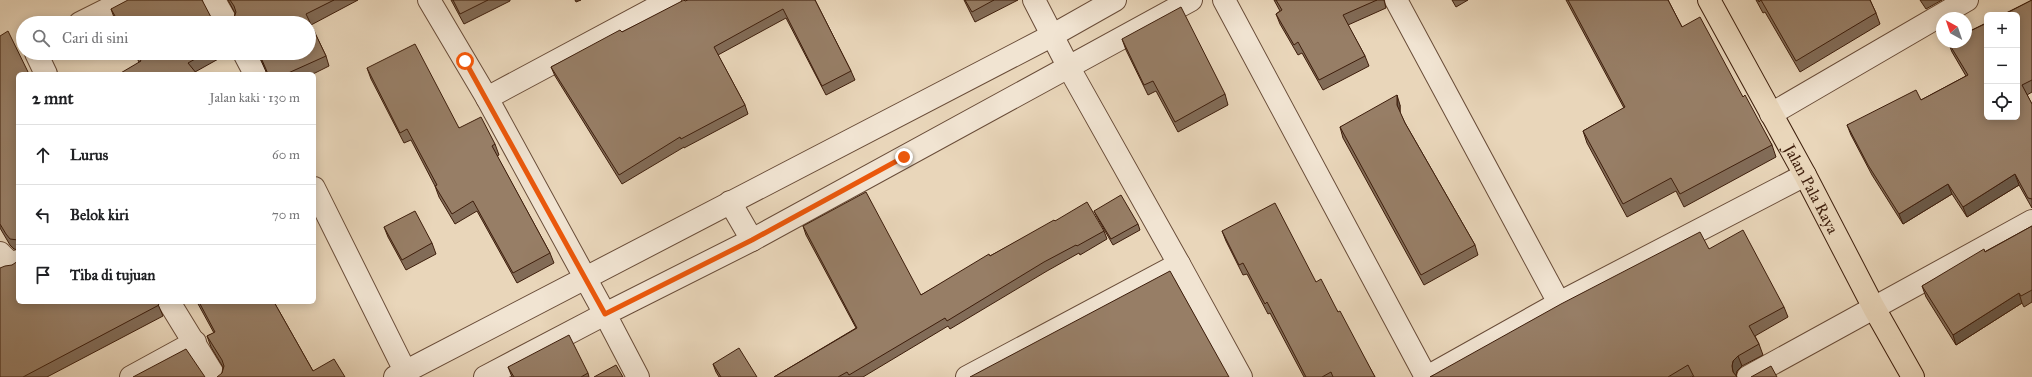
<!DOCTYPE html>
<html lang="id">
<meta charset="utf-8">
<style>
body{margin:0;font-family:"IM FELL Great Primer",serif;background:#f2f2f2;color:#202124}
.controls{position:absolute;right:12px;top:12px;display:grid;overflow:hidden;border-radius:6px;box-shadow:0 2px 10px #0003}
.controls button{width:36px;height:36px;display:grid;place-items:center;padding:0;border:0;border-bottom:1px solid #e0e0e0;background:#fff;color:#202124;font:20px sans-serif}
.compass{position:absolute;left:1936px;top:12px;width:36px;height:36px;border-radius:50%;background:#fff;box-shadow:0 2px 10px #0003;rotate:320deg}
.stop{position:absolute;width:12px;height:12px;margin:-9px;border:3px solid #ea580c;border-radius:50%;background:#fff}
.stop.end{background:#ea580c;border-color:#fff;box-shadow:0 1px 4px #0008}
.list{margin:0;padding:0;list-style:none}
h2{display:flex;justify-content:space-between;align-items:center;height:52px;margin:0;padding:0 16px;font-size:17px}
h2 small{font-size:13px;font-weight:400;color:#757577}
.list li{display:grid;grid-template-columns:26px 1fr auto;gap:12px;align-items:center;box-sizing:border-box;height:60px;padding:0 16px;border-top:1px solid #e0e0e0}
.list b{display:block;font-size:15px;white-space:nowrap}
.list em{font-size:13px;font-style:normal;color:#757577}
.icon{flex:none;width:22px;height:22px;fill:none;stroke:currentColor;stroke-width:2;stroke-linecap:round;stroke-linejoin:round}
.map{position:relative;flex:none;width:2032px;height:377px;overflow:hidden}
.search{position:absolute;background:#fff;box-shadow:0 2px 10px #0003;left:16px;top:16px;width:300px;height:44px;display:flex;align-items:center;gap:10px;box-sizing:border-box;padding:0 14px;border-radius:22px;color:#757577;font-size:15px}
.panel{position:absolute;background:#fff;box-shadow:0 2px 10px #0003;left:16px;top:72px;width:300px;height:232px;border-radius:6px}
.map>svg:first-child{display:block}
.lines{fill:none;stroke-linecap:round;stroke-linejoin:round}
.minor-casing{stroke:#694c38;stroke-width:24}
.major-casing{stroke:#3e1e0c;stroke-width:24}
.minor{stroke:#f1e4d2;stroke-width:22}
.major{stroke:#e9d6ba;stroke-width:22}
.wall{fill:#826c58;stroke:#3e1e0c}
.shaded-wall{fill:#6a5847;stroke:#3e1e0c}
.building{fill:#977e66;stroke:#3e1e0c}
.route{stroke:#ea580c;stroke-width:5}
.labels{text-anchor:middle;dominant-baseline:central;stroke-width:3;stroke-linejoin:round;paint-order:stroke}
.street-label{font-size:16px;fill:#3e1e0c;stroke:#f1e4d2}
</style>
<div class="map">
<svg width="2032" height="377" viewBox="0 0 2032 377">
<rect width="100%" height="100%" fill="#e9d6ba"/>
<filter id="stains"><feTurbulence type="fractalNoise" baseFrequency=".005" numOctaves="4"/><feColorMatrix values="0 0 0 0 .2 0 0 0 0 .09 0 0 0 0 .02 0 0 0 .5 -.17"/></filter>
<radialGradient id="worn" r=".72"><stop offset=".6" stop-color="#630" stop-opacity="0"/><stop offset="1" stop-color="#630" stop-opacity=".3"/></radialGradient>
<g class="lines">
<defs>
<g id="minor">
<path d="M 214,0 L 227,23"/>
<path d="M 429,0 L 487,98 L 605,314 L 485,377"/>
<path d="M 1034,0 L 1069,68 L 1179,264 L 1241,377"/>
<path d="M 1224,0 L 1426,377"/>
<path d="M 1396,0 L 1559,303"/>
<path d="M 80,23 L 126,0"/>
<path d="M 36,53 L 46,74"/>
<path d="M 244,53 L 255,74"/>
<path d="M 487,98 L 670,0"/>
<path d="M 1771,114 L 1967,0"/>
<path d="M 314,188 L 408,377"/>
<path d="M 730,202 L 752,240"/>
<path d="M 0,253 L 11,264 L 18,261"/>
<path d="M 169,302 L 215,377"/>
<path d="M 131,377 L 195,342"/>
<path d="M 395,377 L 1053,35 L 1115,0"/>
<path d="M 638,377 L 605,314 L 752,240 L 1191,0"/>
<path d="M 967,377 L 1179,264"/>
<path d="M 1427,377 L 1559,303 L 1805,175"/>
<path d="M 1748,377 L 2032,221"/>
</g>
<g id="major">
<path id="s1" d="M 1709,0 L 1805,175 L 1874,308 L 1913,377"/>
</g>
</defs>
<use href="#minor" class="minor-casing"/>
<use href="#major" class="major-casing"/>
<use href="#minor" class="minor"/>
<use href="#major" class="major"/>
</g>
<g class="wall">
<path d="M 228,0 L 358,0 L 311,25 L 326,56 L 329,66 L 313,74 L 267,74 L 258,53 L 309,53 L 234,18 L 235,13 Z"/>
<path d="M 451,0 L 510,0 L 510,1 L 464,24 Z"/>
<path d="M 575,0 L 581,0 L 576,2 Z"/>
<path d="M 815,0 L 851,71 L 855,80 L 826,95 L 786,18 L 718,55 L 745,105 L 748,114 L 684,148 L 684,147 L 622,184 L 555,76 L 551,67 L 685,1 Z"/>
<path d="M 964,0 L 1018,0 L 975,22 Z"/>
<path d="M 1274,0 L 1384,0 L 1386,8 L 1348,25 L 1365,56 L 1369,66 L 1323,90 L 1302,53 L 1298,55 L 1280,24 L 1276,14 L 1280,11 Z"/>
<path d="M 1452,0 L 1468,0 L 1456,7 Z"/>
<path d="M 1566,0 L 1668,0 L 1682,27 L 1743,97 L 1772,145 L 1776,157 L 1684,207 L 1676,191 L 1627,217 L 1587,143 L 1583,131 L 1624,108 Z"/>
<path d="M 1756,0 L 1870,0 L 1876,13 L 1880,24 L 1800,72 L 1765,12 L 1763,13 Z"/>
<path d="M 1920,0 L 1942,0 L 1926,9 Z"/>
<path d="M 2032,0 L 2032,92 L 2027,95 L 2032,104 L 2032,208 L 2019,185 L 1967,217 L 1952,194 L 1903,224 L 1872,175 L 1851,135 L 1847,125 L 1921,100 L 1966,76 L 1952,52 L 1948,42 Z"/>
<path d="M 111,9 L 212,19 L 217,23 L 116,23 Z"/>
<path d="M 0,36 L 18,74 L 18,250 L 14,249 L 10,245 L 0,228 Z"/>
<path d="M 1122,39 L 1225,94 L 1228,105 L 1178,132 L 1156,91 L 1148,95 L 1126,50 Z"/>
<path d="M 134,53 L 229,53 L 195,72 L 139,62 Z"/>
<path d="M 367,68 L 459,128 L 495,144 L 499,155 L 497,156 L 550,253 L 554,263 L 517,283 L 477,211 L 455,224 L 439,197 L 435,186 L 411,140 L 404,143 L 371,79 Z"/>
<path d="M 1400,105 L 1400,113 L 1405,123 L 1475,245 L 1478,255 L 1424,285 L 1343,138 L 1340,127 Z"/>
<path d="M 1094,211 L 1138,224 L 1140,230 L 1113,245 L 1097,217 Z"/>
<path d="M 1055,221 L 1104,231 L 1107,239 L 1080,255 L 1079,253 L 1047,271 L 950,329 L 948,326 L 863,377 L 774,377 L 856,328 L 806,235 L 803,226 L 921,295 L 990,256 Z"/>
<path d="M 2032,226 L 2032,302 L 2024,307 L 2022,303 L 1956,345 L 1926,297 L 1922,286 Z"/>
<path d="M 384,227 L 432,243 L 436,254 L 406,270 L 388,237 Z"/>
<path d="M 1222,231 L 1316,282 L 1338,312 L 1375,377 L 1304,377 L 1270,313 L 1268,314 L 1247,274 L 1243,275 L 1226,241 Z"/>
<path d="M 1709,249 L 1784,307 L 1788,317 L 1755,336 L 1759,344 L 1763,355 L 1742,366 L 1737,371 L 1736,375 L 1737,377 L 1693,377 L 1692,376 L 1690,377 L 1430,377 Z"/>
<path d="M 12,265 L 157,302 L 163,316 L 47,377 L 0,377 Z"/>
<path d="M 197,302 L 274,302 L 313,371 L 345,377 L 222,373 L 223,367 L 211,347 L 207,336 L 214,333 Z"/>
<path d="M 713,364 L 757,377 L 719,377 L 716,372 Z"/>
<path d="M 508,367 L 588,373 L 589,377 L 512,377 Z"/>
</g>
<g class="shaded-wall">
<path d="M 1397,95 L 1400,105 L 1400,115 L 1397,105 Z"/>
<path d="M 2015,174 L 2019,185 L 1967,217 L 1963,207 Z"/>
<path d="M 1948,184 L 1952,194 L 1903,224 L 1899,214 Z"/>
<path d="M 2019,293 L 2022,303 L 1956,345 L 1953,335 Z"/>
<path d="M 1738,356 L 1742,366 L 1737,371 L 1736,376 L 1733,372 L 1732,366 L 1733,361 Z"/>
</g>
<g class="building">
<path d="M 128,0 L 202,0 L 212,19 L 217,23 L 119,23 L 111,9 Z"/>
<path d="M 230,0 L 334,0 L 306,14 L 326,56 L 286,74 L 268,74 L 259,53 L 309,53 L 309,23 L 229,23 L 234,18 L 236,12 L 234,6 Z"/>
<path d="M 453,0 L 488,0 L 460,14 Z"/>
<path d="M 684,0 L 685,1 L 688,0 L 815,0 L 851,71 L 822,86 L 783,9 L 714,47 L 745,105 L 681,139 L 680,137 L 619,175 L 551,67 L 620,30 L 622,32 Z"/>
<path d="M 965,0 L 994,0 L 972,12 Z"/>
<path d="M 1276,0 L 1377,0 L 1343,15 L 1365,56 L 1319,80 L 1298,42 L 1294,45 L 1276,14 L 1282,10 Z"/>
<path d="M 1568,0 L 1668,0 L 1682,27 L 1700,17 L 1743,97 L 1745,95 L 1772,145 L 1680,194 L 1671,178 L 1623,204 L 1583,131 L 1625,107 Z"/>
<path d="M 1758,0 L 1870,0 L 1876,13 L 1796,61 L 1761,0 L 1759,2 Z"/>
<path d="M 2032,0 L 2032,80 L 2022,85 L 2032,104 L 2032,199 L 2028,198 L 2015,174 L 1963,207 L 1948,184 L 1899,214 L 1868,165 L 1847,125 L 1916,90 L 1921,100 L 1968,75 L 1948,42 L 1966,42 L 1966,33 L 1987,23 L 1987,117 L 2017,117 L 2017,15 L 2003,15 Z"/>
<path d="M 1181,7 L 1225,94 L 1175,122 L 1153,81 L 1144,85 L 1122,39 Z"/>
<path d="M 8,31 L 29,74 L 18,74 L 18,240 L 10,239 L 6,234 L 0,224 L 0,36 Z"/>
<path d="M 415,44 L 459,128 L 481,117 L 495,144 L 492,146 L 550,253 L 513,273 L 473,201 L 452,214 L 435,186 L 437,185 L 407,129 L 400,133 L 367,68 Z"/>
<path d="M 136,53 L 206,53 L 188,63 L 197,74 L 119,74 L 141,61 Z"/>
<path d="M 1397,95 L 1397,105 L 1405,123 L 1475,245 L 1421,275 L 1340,127 Z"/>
<path d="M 866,192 L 921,295 L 989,254 L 990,256 L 1054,220 L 1055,221 L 1087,202 L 1104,231 L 1077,246 L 1076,245 L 1044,262 L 947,321 L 945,318 L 849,375 L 847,372 L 838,377 L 774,377 L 857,328 L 803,226 Z"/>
<path d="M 1121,195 L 1138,224 L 1111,239 L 1094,211 Z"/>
<path d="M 1275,203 L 1316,282 L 1321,279 L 1338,312 L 1340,311 L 1375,377 L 1333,377 L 1331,372 L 1322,377 L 1306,377 L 1267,302 L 1265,304 L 1243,263 L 1239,265 L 1222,231 Z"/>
<path d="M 415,211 L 432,243 L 402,260 L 384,227 Z"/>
<path d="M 2032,226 L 2032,290 L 2021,296 L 2019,293 L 1953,335 L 1922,286 L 1984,249 L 1985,252 Z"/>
<path d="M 1743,230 L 1784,307 L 1749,326 L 1759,344 L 1738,356 L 1733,361 L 1732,366 L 1733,372 L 1737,377 L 1694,377 L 1688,365 L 1668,377 L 1430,377 L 1561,304 L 1700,232 L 1709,249 Z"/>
<path d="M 18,261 L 18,302 L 157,302 L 159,305 L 23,377 L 0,377 L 0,268 L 5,266 L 12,265 Z"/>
<path d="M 1170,271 L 1229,377 L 970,377 Z"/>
<path d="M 199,302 L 274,302 L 313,371 L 334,359 L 345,377 L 217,377 L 222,373 L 224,366 L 222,360 L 207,336 L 215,332 Z"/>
<path d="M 569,335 L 588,373 L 581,377 L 514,377 L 508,367 Z"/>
<path d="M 739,348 L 757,377 L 721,377 L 713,364 Z"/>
<path d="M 186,349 L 205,377 L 133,377 Z"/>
<path d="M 616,365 L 623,377 L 594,377 Z"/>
<path d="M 1771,366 L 1777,377 L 1751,377 Z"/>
</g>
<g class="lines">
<path class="route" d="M 465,61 L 605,314 L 752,240 L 904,157"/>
</g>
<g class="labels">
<g class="street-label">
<text stroke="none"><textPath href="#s1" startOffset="215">Jalan Pala Raya</textPath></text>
</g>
</g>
<rect width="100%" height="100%" filter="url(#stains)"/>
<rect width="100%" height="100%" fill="url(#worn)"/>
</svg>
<div class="controls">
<button>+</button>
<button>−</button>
<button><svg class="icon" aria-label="locate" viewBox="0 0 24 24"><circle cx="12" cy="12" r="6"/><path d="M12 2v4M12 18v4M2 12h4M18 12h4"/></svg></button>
</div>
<svg class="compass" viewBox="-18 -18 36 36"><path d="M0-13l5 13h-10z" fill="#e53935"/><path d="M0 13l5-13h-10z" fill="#757577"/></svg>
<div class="stop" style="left:465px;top:61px"></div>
<div class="stop end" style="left:904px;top:157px"></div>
<div class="search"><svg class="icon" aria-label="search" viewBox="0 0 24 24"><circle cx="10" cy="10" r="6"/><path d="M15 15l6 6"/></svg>Cari di sini</div>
<section class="panel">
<h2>2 mnt<small>Jalan kaki · 130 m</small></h2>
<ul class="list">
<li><svg class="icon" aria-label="ahead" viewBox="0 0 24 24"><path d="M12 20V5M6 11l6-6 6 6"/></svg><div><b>Lurus</b></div><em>60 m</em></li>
<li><svg class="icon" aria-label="left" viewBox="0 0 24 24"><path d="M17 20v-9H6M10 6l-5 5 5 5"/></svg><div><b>Belok kiri</b></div><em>70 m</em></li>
<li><svg class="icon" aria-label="arrive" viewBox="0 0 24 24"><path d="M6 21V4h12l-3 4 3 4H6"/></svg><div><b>Tiba di tujuan</b></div></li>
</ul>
</section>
</div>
